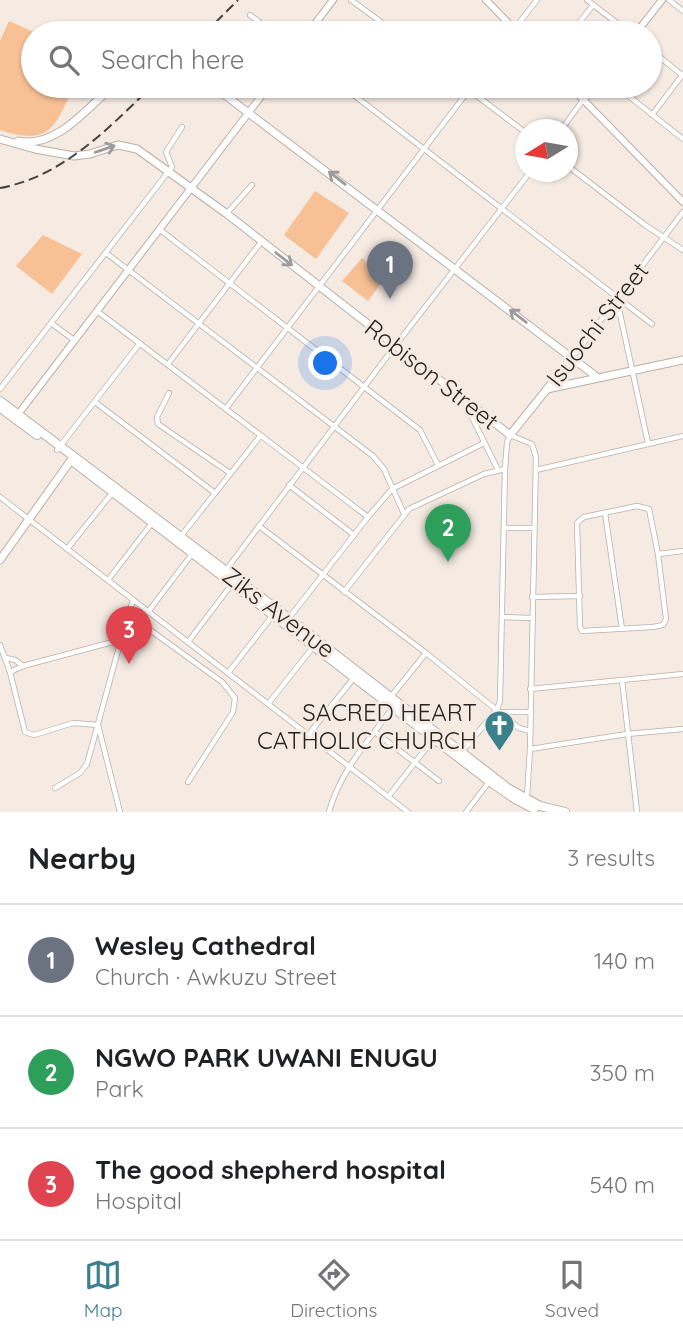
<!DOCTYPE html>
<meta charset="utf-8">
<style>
body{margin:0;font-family:Quicksand,sans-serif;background:#f6f6f6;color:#202124}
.compass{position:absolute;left:515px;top:119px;width:63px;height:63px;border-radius:50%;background:#fff;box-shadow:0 2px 5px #0004;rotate:259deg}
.you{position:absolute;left:326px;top:364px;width:24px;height:24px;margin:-18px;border:5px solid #fff;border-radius:50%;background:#1a73e8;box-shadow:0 0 0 10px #1a73e833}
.badge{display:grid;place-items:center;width:46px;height:46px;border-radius:50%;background:#3b818d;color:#fff;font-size:23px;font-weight:700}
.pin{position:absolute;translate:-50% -58px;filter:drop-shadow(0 2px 4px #0008)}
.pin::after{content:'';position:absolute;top:37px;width:24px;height:21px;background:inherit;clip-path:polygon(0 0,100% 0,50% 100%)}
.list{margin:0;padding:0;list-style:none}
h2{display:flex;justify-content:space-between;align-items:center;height:91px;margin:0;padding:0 28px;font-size:30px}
h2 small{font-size:23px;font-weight:400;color:#757577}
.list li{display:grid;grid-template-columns:46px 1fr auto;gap:21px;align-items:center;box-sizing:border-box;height:112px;padding:0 28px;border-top:2px solid #e0e0e0}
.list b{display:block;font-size:26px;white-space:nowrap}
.list p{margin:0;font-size:23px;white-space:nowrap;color:#757577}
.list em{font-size:23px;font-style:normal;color:#757577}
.icon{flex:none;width:38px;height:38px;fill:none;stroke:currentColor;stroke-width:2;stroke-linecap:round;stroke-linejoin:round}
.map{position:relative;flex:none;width:683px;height:812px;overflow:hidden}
.search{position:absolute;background:#fff;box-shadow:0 2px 5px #0004;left:21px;right:21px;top:21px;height:77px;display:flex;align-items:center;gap:18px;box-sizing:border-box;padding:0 24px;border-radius:38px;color:#757577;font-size:26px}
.sheet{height:427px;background:#fff}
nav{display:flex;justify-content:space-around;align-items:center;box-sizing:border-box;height:98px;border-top:2px solid #e0e0e0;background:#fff;font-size:19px;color:#757577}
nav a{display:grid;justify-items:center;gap:4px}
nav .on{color:#3b818d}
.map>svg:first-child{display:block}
.green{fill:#f8c195}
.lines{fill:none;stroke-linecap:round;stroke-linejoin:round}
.minor-casing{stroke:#b9afa8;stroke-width:6}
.tertiary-casing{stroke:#b9afa8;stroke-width:8}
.secondary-casing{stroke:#b9afa8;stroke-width:9}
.primary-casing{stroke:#b9afa8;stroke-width:10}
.minor{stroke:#fff;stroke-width:4.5}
.tertiary{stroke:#fff;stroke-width:6}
.secondary{stroke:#fff;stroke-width:7}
.primary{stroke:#fff;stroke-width:8}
.rail{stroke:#46423e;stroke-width:2;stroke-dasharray:10 5;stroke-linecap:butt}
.oneway{stroke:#9e9c9b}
.labels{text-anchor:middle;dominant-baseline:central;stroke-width:6;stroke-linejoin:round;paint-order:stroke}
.street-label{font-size:24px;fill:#282421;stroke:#f5ebe3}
.poi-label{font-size:24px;fill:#282421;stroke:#f5ebe3;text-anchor:end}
</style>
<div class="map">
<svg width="683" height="812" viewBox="0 0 683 812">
<rect width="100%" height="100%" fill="#f5ebe3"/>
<g class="green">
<path d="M 9,21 L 36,33 L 33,33 L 33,86 L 74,86 C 55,126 51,147 0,130 L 0,41 Z"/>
<path d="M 315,191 L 349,213 L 316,259 L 284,235 Z"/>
<path d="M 43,235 L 82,254 L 52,294 L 16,266 Z"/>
<path d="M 362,258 L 384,279 L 368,301 L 342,281 Z"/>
</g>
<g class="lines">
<defs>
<g id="minor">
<path d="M 351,0 L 396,33"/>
<path d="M 587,0 L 630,33"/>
<path d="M 669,0 L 683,11"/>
<path d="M 250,15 L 274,33"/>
<path d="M 511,33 L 537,0"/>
<path d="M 571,33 L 593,5"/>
<path d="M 650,49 L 682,75"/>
<path d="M 342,86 L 652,324"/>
<path d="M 464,86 L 526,133"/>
<path d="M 616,86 L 683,139"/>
<path d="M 652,115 L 683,74"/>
<path d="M 561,130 L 583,100"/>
<path d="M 568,166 L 645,225 L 683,250"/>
<path d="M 227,213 L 252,185"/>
<path d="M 159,229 L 420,430 L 438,465"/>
<path d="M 106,253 L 373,456 L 384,469 L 404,514"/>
<path d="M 617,300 L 648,443"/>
<path d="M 97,311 L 368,517"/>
<path d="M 51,323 L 74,340"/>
<path d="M 572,358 L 683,212"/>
<path d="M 168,364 L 261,242"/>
<path d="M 0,389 L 172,167 L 166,152 L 182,127"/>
<path d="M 169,393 L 157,417 L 158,424 L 230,473"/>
<path d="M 464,401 L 498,470"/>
<path d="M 95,402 L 215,493"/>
<path d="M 227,407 L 472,86"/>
<path d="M 57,450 L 140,343"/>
<path d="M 536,470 L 683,436"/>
<path d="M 289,485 L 354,535"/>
<path d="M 0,497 L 408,812"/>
<path d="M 637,506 L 649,509 L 658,554 L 666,619 L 663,625 L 653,627 L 582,631 L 580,627 L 577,523 L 584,517 Z"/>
<path d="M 605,513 L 622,629"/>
<path d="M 259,526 L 426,653 L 519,728 L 530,731"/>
<path d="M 505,528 L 534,528"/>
<path d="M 181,536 L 261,435"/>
<path d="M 67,549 L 113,492"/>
<path d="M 658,554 L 683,551"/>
<path d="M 226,570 L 395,346 L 530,172"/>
<path d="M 108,580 L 152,523"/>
<path d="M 344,592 L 409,509 L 484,474 L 505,469"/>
<path d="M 532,597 L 580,596"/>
<path d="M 133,601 L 128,614 L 222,682 L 235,698 L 233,712 L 188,782"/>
<path d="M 148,612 L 192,554"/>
<path d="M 502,617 L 532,618"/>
<path d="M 289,618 L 368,517 L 392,489 L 484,443"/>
<path d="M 188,642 L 232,584"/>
<path d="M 0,645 L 10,672 L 25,732 L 34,735 L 73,723 L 98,725 L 120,812"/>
<path d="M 6,658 L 15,660 L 23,666"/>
<path d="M 10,672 L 23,666 L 120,640"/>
<path d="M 228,673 L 273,615"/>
<path d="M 622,680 L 637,812"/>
<path d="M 530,689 L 683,674"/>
<path d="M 389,699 L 426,653"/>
<path d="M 268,704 L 313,647"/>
<path d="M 502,712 L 530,712"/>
<path d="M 375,732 L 439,781"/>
<path d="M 308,735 L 353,679"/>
<path d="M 530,749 L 627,734 L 683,729"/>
<path d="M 462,752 L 497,709 L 500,701 L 505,469 L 507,443 L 510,435 L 532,444 L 536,457 L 530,749 L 527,797"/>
<path d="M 55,788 L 80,773 L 87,764 L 128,614"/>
<path d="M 388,797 L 435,737"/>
<path d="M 329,812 C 340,771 369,740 394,706"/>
<path d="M 466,812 L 489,782"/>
</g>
<g id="tertiary">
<path d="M 486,0 L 518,33"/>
<path d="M 308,33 L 333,0"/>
<path d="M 636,33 L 662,0"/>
<path d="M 570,86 L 683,202"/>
<path d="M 584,99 L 595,86"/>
<path d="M 16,417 L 269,86"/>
</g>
<g id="secondary">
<path d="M 213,86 L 597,377"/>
<path d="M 0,139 L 35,149 L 74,156 L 90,154 L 118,145 L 137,149 L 227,214 L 510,435 L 572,358"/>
<path d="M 18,141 C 56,149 87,108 113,86"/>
<path d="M 547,389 L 683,360"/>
<path d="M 0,560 L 71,460"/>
</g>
<g id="primary">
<path d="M 0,401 L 278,610 L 509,789 L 540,806 L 565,812"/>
<path d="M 2,409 L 37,435"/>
<path d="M 75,463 L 489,781 L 515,799 L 534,809"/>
</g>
</defs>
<use href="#minor" class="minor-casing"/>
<use href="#tertiary" class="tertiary-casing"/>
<use href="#secondary" class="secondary-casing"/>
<use href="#primary" class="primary-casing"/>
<use href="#minor" class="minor"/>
<use href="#tertiary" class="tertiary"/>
<use href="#secondary" class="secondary"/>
<use href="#primary" class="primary"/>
<g class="rail">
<path d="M 205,33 L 238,0"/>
<path d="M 0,188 C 62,177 109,128 152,86"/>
</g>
</g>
<defs><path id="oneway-shaft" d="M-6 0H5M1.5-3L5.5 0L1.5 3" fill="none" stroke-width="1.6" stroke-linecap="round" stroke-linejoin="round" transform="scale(1.75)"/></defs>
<g class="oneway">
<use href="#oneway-shaft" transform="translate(105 149) rotate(-19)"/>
<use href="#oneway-shaft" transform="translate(337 178) rotate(-142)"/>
<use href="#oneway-shaft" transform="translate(284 259) rotate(38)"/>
<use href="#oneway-shaft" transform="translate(518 316) rotate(-142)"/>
</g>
<defs>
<symbol id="church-pin" viewBox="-11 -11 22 30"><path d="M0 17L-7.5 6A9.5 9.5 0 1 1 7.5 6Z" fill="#3b818d" stroke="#f5ebe3"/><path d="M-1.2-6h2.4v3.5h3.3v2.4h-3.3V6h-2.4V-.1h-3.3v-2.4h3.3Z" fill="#fff"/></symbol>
</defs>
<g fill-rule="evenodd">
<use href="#church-pin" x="482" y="708" width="35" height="47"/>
</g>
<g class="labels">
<g class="street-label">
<text transform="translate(597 324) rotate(-52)">Isuochi Street</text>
<text transform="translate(432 374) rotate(38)">Robison Street</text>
<text transform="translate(279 612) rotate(37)">Ziks Avenue</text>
</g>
<g class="poi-label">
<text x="477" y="712">SACRED HEART<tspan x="477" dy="28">CATHOLIC CHURCH</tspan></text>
</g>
</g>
</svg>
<svg class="compass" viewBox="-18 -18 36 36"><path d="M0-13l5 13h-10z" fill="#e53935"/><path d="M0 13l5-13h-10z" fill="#757577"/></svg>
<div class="you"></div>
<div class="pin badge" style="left:390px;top:299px;background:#6b7280">1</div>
<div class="pin badge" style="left:448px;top:562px;background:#2e9e5b">2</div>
<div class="pin badge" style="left:129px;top:664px;background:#e0444e">3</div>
<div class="search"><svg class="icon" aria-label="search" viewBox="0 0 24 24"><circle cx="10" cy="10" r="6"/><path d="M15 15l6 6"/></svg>Search here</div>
</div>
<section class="sheet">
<h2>Nearby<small>3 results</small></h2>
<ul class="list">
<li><span class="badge" style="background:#6b7280">1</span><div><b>Wesley Cathedral</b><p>Church · Awkuzu Street</p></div><em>140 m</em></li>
<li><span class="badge" style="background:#2e9e5b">2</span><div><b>NGWO PARK UWANI ENUGU</b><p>Park</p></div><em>350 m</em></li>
<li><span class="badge" style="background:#e0444e">3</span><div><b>The good shepherd hospital</b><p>Hospital</p></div><em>540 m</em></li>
</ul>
</section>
<nav>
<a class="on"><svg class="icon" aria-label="map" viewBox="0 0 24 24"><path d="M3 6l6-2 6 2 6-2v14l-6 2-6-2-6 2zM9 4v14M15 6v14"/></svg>Map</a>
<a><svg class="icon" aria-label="directions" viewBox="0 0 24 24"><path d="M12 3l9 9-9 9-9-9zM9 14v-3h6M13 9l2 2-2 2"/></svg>Directions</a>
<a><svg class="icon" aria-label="saved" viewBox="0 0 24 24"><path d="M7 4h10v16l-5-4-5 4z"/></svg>Saved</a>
</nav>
